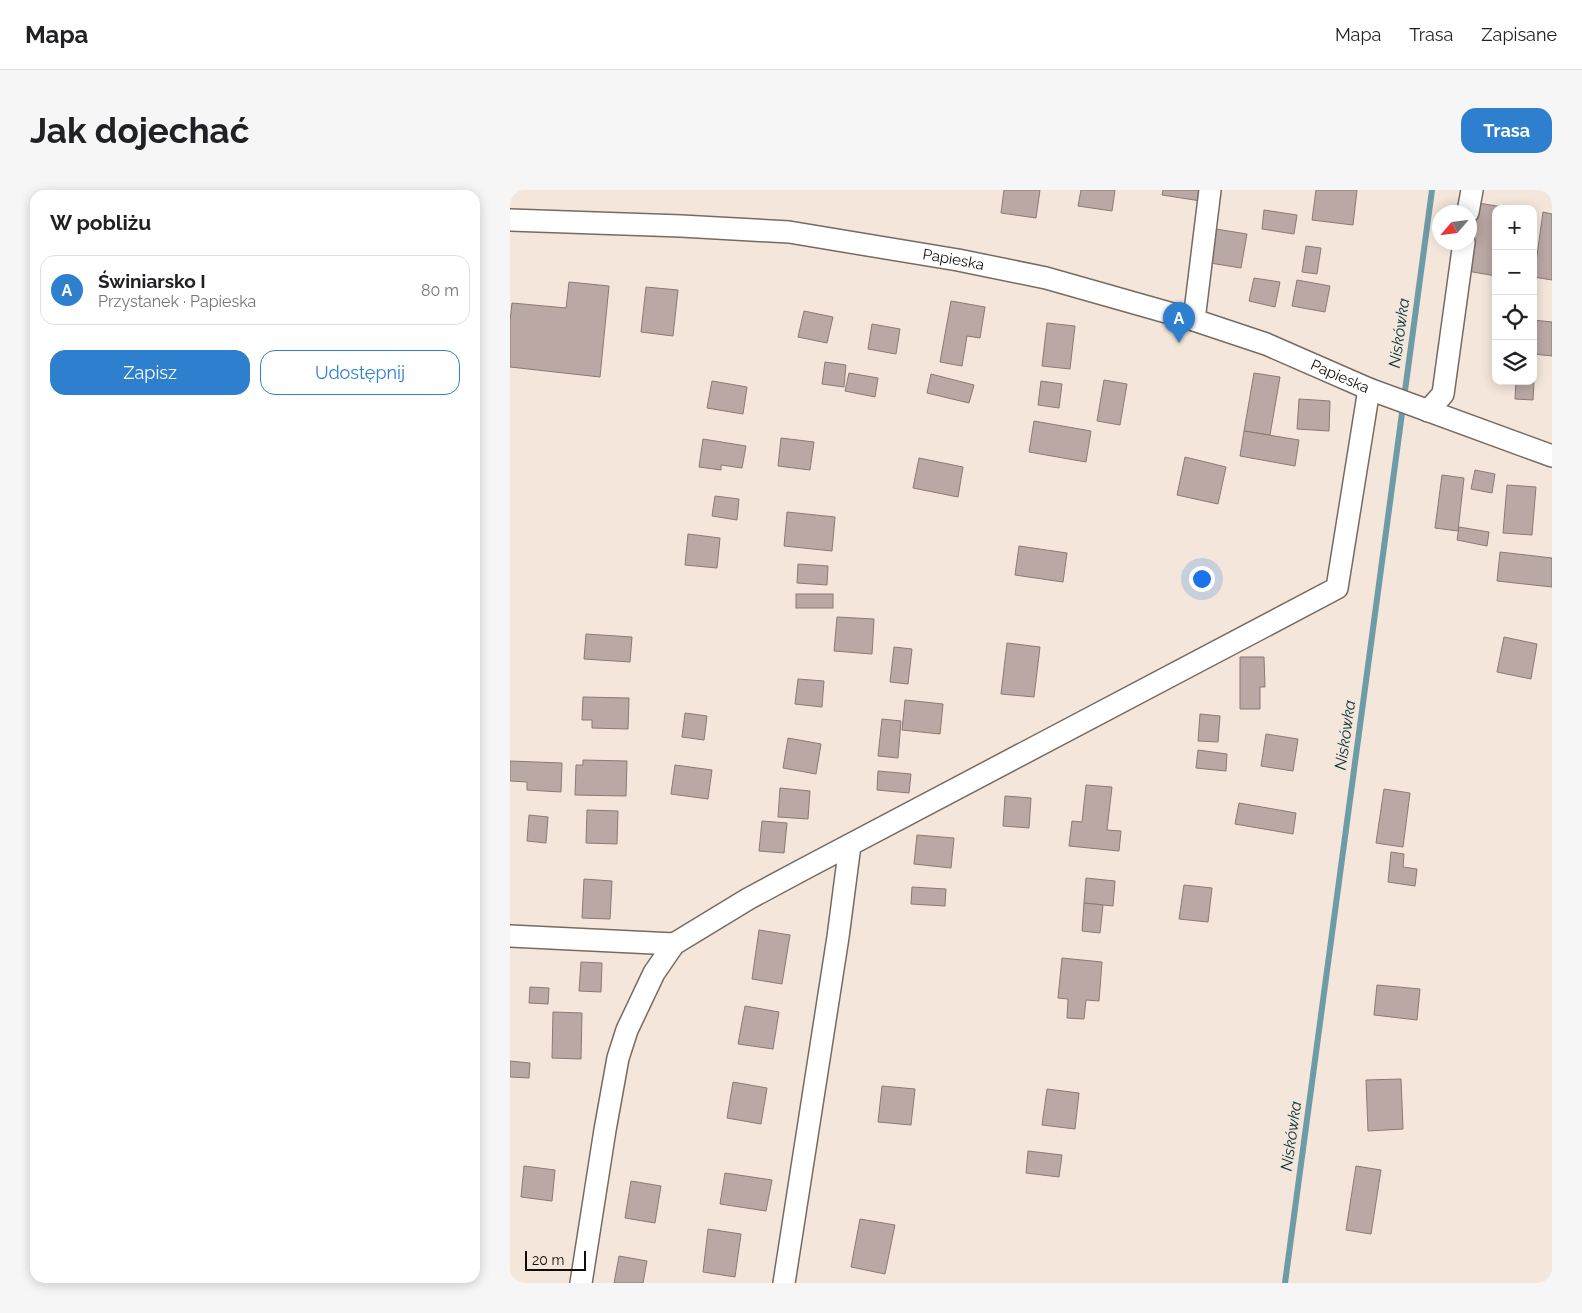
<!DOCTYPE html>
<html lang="pl">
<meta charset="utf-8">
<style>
body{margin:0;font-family:Raleway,sans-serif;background:#f6f6f6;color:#202124}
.controls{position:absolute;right:15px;top:15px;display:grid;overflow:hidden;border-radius:10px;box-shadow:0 2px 12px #0003}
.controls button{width:45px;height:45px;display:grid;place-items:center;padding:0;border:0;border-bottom:1px solid #e0e0e0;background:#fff;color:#202124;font:25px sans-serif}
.compass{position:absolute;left:922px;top:15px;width:45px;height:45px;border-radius:50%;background:#fff;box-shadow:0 2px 12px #0003;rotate:242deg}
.scale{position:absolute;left:15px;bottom:12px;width:61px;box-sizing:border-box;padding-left:5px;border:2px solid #110c08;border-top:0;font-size:14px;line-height:18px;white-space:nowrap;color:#110c08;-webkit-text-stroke:4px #f4e6da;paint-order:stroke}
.you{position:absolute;left:691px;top:388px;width:18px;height:18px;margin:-12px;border:4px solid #fff;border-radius:50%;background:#1a73e8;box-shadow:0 0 0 8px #1a73e833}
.badge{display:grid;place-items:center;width:32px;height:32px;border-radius:50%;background:#2f7fcf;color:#fff;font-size:16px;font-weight:700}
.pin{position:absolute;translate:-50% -41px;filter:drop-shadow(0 1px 2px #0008)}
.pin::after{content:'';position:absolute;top:26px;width:18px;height:15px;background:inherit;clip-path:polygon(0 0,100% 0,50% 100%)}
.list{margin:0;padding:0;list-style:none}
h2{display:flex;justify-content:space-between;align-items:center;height:65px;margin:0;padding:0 20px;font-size:21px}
h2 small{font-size:16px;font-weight:400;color:#757577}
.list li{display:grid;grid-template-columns:32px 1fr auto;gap:15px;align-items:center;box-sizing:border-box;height:70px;margin:0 10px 10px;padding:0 10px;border:1px solid #e0e0e0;border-radius:15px}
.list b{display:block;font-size:19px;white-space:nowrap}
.list p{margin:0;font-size:16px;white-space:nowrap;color:#757577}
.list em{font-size:16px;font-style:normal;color:#757577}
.actions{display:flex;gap:10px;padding:15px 20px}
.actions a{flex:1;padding:11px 0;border:1px solid #2f7fcf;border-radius:15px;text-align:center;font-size:18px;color:#2f7fcf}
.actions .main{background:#2f7fcf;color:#fff}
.icon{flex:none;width:28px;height:28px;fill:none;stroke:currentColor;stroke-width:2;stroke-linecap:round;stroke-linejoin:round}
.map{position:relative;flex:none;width:1042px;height:1093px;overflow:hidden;border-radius:15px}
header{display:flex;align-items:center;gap:30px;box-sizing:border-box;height:70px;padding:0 25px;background:#fff;border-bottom:1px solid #e0e0e0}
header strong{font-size:24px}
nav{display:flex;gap:28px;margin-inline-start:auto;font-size:18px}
.intro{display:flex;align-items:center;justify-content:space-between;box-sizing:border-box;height:120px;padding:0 30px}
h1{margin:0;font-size:35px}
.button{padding:12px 22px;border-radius:15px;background:#2f7fcf;color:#fff;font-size:18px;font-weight:700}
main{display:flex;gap:30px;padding:0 30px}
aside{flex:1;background:#fff;border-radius:15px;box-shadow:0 2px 12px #0003}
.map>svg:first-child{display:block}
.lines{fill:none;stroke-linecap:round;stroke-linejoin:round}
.stream{stroke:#6d9ba6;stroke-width:6}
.building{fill:#baa8a4;stroke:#8a7975}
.minor-casing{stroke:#776b61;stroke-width:24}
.minor{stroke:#fff;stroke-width:21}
.labels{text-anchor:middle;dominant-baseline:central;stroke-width:4;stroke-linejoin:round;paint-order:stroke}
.street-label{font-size:15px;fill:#110c08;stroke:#f4e6da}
.water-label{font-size:16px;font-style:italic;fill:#03323b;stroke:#f4e6da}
</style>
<header>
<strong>Mapa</strong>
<nav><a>Mapa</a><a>Trasa</a><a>Zapisane</a></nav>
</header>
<div class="intro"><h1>Jak dojechać</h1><a class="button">Trasa</a></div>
<main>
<aside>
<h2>W pobliżu<small></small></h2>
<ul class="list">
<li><span class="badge">A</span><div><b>Świniarsko I</b><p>Przystanek · Papieska</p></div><em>80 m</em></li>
</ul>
<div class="actions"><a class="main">Zapisz</a><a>Udostępnij</a></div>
</aside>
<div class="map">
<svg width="1042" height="1093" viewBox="0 0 1042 1093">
<rect width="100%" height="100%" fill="#f4e6da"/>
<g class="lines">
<path class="stream" d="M 775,1093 L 922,0"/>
</g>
<g class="building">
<path d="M 494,0 L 530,0 L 526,28 L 491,23 Z"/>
<path d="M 571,0 L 605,0 L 602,21 L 568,16 Z"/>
<path d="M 653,0 L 692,0 L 691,11 L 652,5 Z"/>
<path d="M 806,0 L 847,0 L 843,35 L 802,30 Z"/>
<path d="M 968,13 L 1006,19 L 986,19 L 986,86 L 957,81 Z"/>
<path d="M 754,20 L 787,25 L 784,44 L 752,39 Z"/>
<path d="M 1033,22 L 1042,24 L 1042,90 L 1024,87 Z"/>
<path d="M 706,39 L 737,44 L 731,78 L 700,73 Z"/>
<path d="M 796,56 L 811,58 L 807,84 L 792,82 Z"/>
<path d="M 744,88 L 770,92 L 765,117 L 739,111 Z"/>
<path d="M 787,90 L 820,96 L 815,122 L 782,116 Z"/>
<path d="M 59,92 L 99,96 L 90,187 L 0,177 L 0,131 L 2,113 L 56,118 Z"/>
<path d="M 136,97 L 168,100 L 163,146 L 131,142 Z"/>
<path d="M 441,111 L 475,117 L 470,148 L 457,146 L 452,176 L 430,172 Z"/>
<path d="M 294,121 L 323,127 L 317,153 L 288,147 Z"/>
<path d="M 1023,130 L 1042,132 L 1042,166 L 1023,164 Z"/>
<path d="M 537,133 L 565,136 L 560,179 L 532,176 Z"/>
<path d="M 362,134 L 390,139 L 386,164 L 358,159 Z"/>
<path d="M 315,172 L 336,175 L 334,197 L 312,194 Z"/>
<path d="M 1023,173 L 1025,173 L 1023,210 L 1005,209 L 1006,191 L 1023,191 Z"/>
<path d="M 339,183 L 368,188 L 365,207 L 335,201 Z"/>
<path d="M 744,183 L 770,187 L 760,245 L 734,241 Z"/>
<path d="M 421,184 L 464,195 L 459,213 L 417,203 Z"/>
<path d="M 594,190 L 617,194 L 610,235 L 587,231 Z"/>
<path d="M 202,191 L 237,197 L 233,224 L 197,218 Z"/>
<path d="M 531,191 L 552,194 L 549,218 L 528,215 Z"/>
<path d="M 789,209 L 820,211 L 819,241 L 787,239 Z"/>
<path d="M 524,231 L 581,241 L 576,272 L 519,262 Z"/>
<path d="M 734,241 L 789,250 L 785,276 L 730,266 Z"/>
<path d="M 271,248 L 304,252 L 300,280 L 268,276 Z"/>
<path d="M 193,249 L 236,256 L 232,278 L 211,275 L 211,280 L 189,277 Z"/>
<path d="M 675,267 L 716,277 L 708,314 L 667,305 Z"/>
<path d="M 409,268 L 453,277 L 448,307 L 403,298 Z"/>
<path d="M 965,280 L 985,284 L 982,303 L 961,299 Z"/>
<path d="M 932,285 L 954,288 L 948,341 L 925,338 Z"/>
<path d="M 997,295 L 1026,297 L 1022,345 L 993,343 Z"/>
<path d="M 205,306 L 229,309 L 227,330 L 202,326 Z"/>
<path d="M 277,322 L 325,327 L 322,361 L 274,356 Z"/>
<path d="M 949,337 L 979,342 L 977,356 L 947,350 Z"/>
<path d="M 178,344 L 210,348 L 207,378 L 175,375 Z"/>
<path d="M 509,356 L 557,363 L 553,392 L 505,385 Z"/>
<path d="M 990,362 L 1042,368 L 1042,397 L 987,391 Z"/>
<path d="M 288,374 L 318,376 L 317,395 L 287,393 Z"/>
<rect x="286" y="404" width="37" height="14"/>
<path d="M 327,427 L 364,429 L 362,464 L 324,461 Z"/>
<path d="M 76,444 L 122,447 L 120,472 L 74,469 Z"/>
<path d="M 994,447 L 1027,454 L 1021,489 L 987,482 Z"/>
<path d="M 497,453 L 530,457 L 524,507 L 491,504 Z"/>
<path d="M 384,457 L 402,459 L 398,494 L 380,492 Z"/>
<path d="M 730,467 L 754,467 L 755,497 L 750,497 L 750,519 L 730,519 Z"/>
<path d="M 288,489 L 314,491 L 312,517 L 285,514 Z"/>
<path d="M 73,507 L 119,508 L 118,539 L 82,538 L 82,530 L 72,530 Z"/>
<path d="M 395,510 L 433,514 L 430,544 L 392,540 Z"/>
<path d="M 175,523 L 197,526 L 194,550 L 172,547 Z"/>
<path d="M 690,524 L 710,526 L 708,552 L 688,551 Z"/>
<path d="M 372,529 L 391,531 L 388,568 L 368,566 Z"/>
<path d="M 756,544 L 788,549 L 783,581 L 751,576 Z"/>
<path d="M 278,548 L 311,554 L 306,584 L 273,578 Z"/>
<path d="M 688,560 L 717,564 L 716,581 L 686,578 Z"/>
<path d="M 73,570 L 117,571 L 116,606 L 65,605 L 66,575 L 73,575 Z"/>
<path d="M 0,571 L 52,573 L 51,602 L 17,600 L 17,592 L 0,591 Z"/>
<path d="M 165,575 L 202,580 L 198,609 L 161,604 Z"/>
<path d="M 368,581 L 401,584 L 399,603 L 367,600 Z"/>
<path d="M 576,595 L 602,597 L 597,640 L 611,641 L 609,661 L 559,656 L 562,631 L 572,632 Z"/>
<path d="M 270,598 L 300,601 L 298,629 L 268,627 Z"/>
<path d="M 874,599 L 900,603 L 893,657 L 866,653 Z"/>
<path d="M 495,606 L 521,608 L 519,638 L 493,636 Z"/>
<path d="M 729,613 L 786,623 L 783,644 L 725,634 Z"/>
<path d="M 77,620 L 108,621 L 107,654 L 76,653 Z"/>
<path d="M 19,625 L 38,627 L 36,653 L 17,651 Z"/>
<path d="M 252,631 L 277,633 L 274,663 L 249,661 Z"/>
<path d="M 407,645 L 444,648 L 441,678 L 404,674 Z"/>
<path d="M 881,662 L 894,664 L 893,677 L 907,679 L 905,696 L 878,692 Z"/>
<path d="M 576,688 L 605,691 L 603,716 L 574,713 Z"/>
<path d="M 74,689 L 102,691 L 100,729 L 72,728 Z"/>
<path d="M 674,695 L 702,698 L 698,732 L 669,729 Z"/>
<path d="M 402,697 L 436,699 L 435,716 L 401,714 Z"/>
<path d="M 574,713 L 593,715 L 590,743 L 572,741 Z"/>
<path d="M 249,740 L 280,745 L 272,794 L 242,789 Z"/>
<path d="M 552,768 L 592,772 L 589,811 L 576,810 L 574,829 L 557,828 L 558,809 L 548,808 Z"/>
<path d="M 71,772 L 92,773 L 91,802 L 69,801 Z"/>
<path d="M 867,795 L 910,799 L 907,830 L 864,825 Z"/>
<path d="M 20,797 L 39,798 L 38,814 L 19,813 Z"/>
<path d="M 235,816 L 269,822 L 263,859 L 228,854 Z"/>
<path d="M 43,822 L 72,823 L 71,869 L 42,868 Z"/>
<path d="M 0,871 L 20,873 L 19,888 L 0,887 Z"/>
<path d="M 891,889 L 893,939 L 858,941 L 856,890 Z"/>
<path d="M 223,892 L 257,898 L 251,934 L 217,928 Z"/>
<path d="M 372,896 L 405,899 L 401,935 L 368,932 Z"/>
<path d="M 537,899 L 569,903 L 565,939 L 532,935 Z"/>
<path d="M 518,961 L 552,965 L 549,987 L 516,983 Z"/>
<path d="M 14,976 L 45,980 L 42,1011 L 11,1007 Z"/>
<path d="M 846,976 L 871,980 L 861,1044 L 836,1040 Z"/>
<path d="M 215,983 L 262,990 L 256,1021 L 210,1014 Z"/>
<path d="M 121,991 L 151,996 L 145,1033 L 115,1028 Z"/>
<path d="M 350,1029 L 385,1035 L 375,1084 L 341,1077 Z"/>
<path d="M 198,1039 L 231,1044 L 225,1087 L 193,1082 Z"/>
<path d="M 109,1066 L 137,1071 L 133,1093 L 104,1093 Z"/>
</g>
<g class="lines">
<defs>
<g id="minor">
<path d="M 958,22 L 962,0"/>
<path id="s1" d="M 0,30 L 171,36 L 279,42 L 448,70 L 536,88 L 684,130 L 756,154 L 859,199 L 1042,266"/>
<path d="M 684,130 L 700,0"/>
<path d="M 918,221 L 933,204 L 954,52"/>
<path d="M 0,746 L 164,754"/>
<path d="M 71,1093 L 95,940 L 108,868 L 117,840 L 144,783 L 164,754 L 238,709 L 292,680 L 827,398 L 859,199"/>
<path d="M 274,1093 L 328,747 L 340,655"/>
</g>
</defs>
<use href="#minor" class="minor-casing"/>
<use href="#minor" class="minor"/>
</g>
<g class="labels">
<g class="street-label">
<text stroke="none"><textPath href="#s1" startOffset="446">Papieska</textPath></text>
<text stroke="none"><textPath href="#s1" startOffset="851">Papieska</textPath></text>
</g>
<g class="water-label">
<text transform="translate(889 143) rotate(-82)">Niskówka</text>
<text transform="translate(835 545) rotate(-82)">Niskówka</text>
<text transform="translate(781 946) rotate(-82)">Niskówka</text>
</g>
</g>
</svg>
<div class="controls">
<button>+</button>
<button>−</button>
<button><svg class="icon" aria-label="locate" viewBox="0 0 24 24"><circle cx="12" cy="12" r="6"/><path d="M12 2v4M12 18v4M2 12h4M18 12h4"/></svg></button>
<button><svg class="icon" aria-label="layers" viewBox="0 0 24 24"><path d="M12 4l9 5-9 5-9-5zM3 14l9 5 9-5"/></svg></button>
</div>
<svg class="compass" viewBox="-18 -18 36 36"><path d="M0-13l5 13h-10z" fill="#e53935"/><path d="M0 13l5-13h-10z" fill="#757577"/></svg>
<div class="scale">20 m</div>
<div class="you"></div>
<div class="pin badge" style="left:669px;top:153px">A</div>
</div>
</main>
